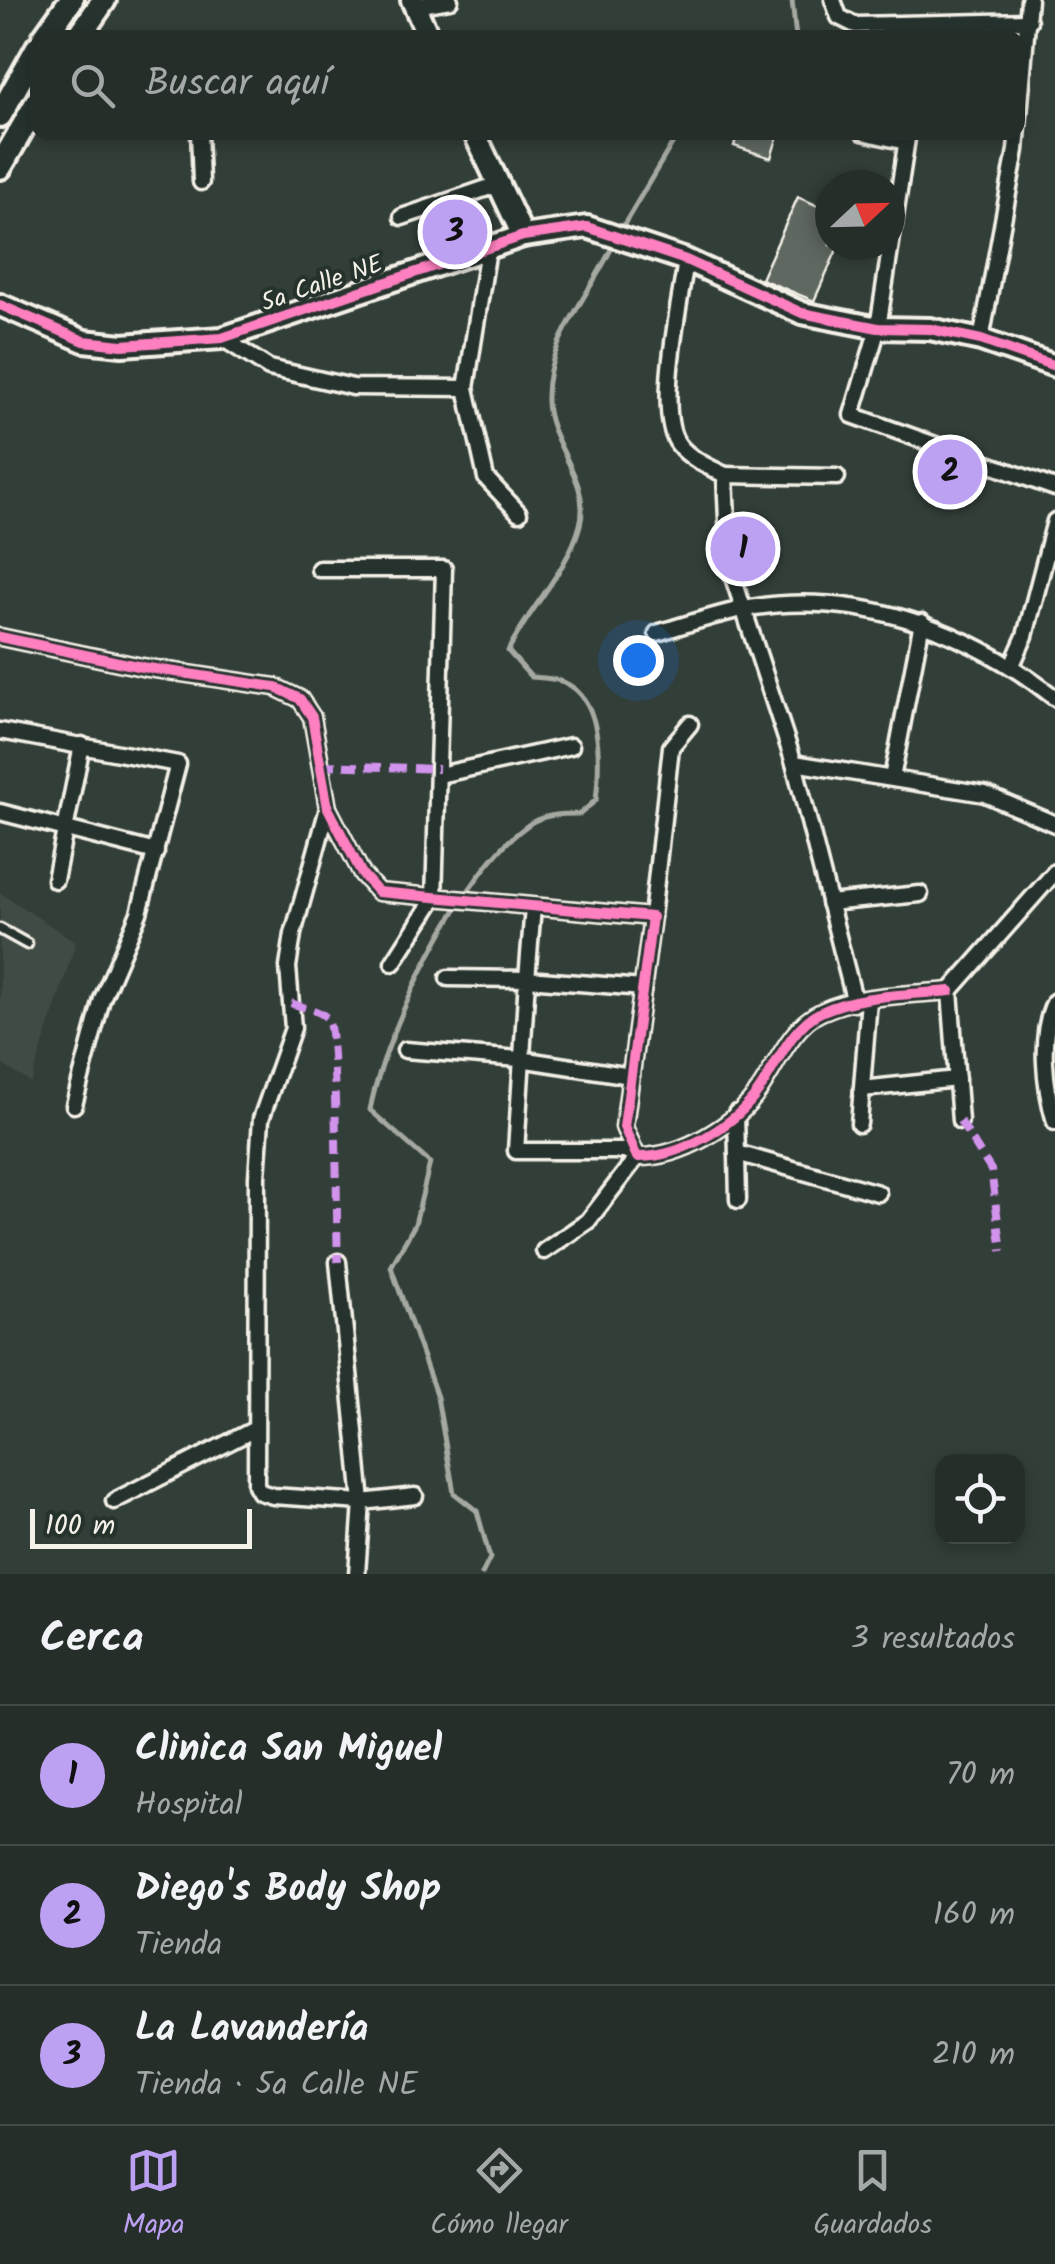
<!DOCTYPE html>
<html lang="es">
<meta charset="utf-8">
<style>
body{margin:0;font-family:Kalam,sans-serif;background:#2e3632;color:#f1f3f6}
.controls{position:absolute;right:30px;bottom:30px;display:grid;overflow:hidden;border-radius:20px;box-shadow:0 5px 15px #0003}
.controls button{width:90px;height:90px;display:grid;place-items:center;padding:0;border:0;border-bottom:2px solid #424a47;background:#262e2a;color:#f1f3f6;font:50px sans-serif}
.compass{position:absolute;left:815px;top:170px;width:90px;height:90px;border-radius:50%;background:#262e2a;box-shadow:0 5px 15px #0003;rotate:68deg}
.scale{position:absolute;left:30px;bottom:25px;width:222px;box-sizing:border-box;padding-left:10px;border:5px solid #f4f1e8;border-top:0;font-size:28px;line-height:35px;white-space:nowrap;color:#f4f1e8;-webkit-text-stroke:8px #26332d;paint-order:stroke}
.you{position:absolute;left:638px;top:660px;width:35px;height:35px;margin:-25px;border:8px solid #fff;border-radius:50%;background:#1a73e8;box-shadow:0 0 0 15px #1a73e833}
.badge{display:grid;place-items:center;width:65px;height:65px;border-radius:50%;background:#bca0f2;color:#111;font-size:32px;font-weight:700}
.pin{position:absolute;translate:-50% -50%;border:5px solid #fff;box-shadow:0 2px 10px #0006}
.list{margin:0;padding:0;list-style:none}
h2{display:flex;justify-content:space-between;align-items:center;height:130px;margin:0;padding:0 40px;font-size:42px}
h2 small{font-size:32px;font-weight:400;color:#a4a8a8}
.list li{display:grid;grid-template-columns:65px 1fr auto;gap:30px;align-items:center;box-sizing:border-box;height:140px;padding:0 40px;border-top:2px solid #424a47}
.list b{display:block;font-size:38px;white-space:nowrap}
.list p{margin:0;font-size:32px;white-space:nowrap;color:#a4a8a8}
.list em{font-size:32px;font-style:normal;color:#a4a8a8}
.icon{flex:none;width:55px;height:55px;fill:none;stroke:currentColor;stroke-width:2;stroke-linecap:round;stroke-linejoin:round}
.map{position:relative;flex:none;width:1055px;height:1574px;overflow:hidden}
.search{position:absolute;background:#262e2a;box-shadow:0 5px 15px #0003;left:30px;right:30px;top:30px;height:110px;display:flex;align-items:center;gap:25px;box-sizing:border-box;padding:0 35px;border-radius:20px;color:#a4a8a8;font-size:38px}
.sheet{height:550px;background:#262e2a}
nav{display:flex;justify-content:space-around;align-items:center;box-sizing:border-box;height:140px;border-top:2px solid #424a47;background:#262e2a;font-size:28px;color:#a4a8a8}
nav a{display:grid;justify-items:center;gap:5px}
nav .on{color:#bca0f2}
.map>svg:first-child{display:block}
.built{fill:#404b44}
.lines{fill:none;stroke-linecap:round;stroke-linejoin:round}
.stream{stroke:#a6a9a1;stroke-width:5}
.building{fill:#5f6861;stroke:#f4f1e8;stroke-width:2.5}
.lane-casing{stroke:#f4f1e8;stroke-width:15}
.street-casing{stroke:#f4f1e8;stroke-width:21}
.secondary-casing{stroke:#f4f1e8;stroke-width:28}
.primary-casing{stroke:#f4f1e8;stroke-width:30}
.lane{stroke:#26332d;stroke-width:8}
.street{stroke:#26332d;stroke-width:14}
.secondary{stroke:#26332d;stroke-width:20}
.primary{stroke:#26332d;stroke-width:22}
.quiet{stroke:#d193ec;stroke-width:8;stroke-dasharray:15 8;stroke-linecap:butt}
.cycleway-casing{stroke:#26332d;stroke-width:16}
.cycleway{stroke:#ff80c0;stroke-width:10}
.labels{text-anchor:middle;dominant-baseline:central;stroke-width:8;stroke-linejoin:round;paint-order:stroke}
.street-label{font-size:25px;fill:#f4f1e8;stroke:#26332d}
</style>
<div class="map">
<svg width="1055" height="1574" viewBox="0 0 1055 1574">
<rect width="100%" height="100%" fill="#323e38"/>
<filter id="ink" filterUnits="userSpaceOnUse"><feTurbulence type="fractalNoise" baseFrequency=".01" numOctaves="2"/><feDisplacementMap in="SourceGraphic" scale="20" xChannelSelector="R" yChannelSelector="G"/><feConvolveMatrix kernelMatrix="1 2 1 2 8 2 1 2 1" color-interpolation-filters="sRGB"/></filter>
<g filter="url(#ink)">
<path class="built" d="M 0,893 L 76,942 L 31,1083 L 0,1063 Z"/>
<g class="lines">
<g class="stream">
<path d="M 792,0 L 796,38"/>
<path d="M 619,233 L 679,132"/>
<path d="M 482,1574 L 490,1558 L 477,1511 L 454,1493 L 437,1397 L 391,1267 L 415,1224 L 430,1163 L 370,1110 C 385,1031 461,872 528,825 C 542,814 563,814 580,814 L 596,800 C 600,765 604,698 563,682 C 554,678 540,678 531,677 L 508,651 C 528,610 568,570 580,525 C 592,480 548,444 547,401 C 545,341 590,296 614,243"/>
</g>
</g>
<g class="building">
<path d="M 738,132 L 779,132 L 771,158 L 734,146 Z"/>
<path d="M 798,197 L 830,211 L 830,245 L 839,245 L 814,301 L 761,279 Z"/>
</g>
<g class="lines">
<defs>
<path id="lane" d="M 0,929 L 27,944"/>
<g id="street">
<path d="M 833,0 L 839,17 L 855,25 L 1029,21"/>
<path d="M 415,6 L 450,0"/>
<path d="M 199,132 L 201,182"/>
<path d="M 863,132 L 906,142"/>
<path d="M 908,132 L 878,328 L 852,415 L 1055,488"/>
<path d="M 402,217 L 499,184"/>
<path d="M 488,249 L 466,388 L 486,478 L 519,513"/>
<path d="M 686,260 C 681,299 654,415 679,445 C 690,459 709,467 725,475 L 729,565 L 794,763 L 855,1003"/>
<path d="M 222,338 L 269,368 L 353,387 L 466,388"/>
<path d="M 981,340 L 1016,150 L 1029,0"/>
<path d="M 725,475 L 837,477"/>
<path d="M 319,569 L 444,569 L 434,899 L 393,963"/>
<path d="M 657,633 C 684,625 711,616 738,610 C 852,587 967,628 1055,698"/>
<path d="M 0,637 L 142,667 L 275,687 L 300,699 L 312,717 L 328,808 L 362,874 L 378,892 L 652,917 L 624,1127 L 637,1157 C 680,1158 735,1126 760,1089 C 777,1064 792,1025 821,1012 C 859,994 910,995 950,991"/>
<path d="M 1012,665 L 1025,636 L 1055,521"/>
<path d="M 0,731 L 178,764 L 139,913 L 102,999 L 74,1105"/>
<path d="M 794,763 L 985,794 L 1055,824"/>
<path d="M 439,775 L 571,746"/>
<path d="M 892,778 L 922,622"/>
<path d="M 328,808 L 293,934 L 288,967 L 293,1028 L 261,1119 L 257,1177 L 256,1485 L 260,1492 L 273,1496 L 362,1502 L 415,1496"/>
<path d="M 0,812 L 156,852"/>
<path d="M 55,880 L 82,745"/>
<path d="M 829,903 L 920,894"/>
<path d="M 533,907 L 527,979 L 643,988"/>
<path d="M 652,917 L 671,747 L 690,724"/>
<path d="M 448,978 L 527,979 L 516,1151 L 633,1151"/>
<path d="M 1055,1001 C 1038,1034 1045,1088 1055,1122"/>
<path d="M 405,1050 L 520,1059 L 631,1076"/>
<path d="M 862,1089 L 957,1079"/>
<path d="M 736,1113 L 738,1200"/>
<path d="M 960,1121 L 950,991 L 1055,872"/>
<path d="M 859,1124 L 869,1000"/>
<path d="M 737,1153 L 878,1193"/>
<path d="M 544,1251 L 588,1221 L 637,1157"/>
<path d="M 338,1262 L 362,1502 L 357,1574"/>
<path d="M 114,1501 L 255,1429"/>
</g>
<g id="secondary">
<path d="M 412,0 L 429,38"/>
<path d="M 474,132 L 523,236"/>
<path d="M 0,305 L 84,341 L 122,345 L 222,338 L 523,236 L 587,227 L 686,260 L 802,313 L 878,328 L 930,329 L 981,340 L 1055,366"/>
</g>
<g id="primary">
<path d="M 44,38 L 71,0"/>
<path d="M 78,38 L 104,0"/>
<path d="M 0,115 L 38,47"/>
<path d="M 0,167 L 38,101"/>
</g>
</defs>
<use href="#lane" class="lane-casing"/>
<use href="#street" class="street-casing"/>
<use href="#secondary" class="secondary-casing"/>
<use href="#primary" class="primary-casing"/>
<use href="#lane" class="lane"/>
<use href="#street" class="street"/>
<use href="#secondary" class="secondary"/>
<use href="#primary" class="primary"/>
<g class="quiet">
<path d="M 321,765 L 439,769"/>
<path d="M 291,1003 C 301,1007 319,1010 327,1018 C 338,1028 336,1232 338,1262"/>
<path d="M 960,1121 L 991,1170 L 1002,1251"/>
</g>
<defs>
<g id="cycleway">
<path d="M 0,305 L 84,341 L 122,345 L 222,338 L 523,236 L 587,227 L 686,260 L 802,313 L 878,328 L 930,329 L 981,340 L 1055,366"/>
<path d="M 0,637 L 142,667 L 275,687 L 300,699 L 312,717 L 328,808 L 362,874 L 378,892 L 652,917 L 624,1127 L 637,1157 C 680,1158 735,1126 760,1089 C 777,1064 792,1025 821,1012 C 859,994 910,995 950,991"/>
</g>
</defs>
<use href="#cycleway" class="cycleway-casing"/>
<use href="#cycleway" class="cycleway"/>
</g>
</g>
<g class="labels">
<g class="street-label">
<text transform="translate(322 284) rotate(-19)">5a Calle NE</text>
</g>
</g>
</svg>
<div class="controls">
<button><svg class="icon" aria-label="locate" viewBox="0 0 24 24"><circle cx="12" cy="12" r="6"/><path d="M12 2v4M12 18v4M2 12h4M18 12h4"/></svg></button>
</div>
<svg class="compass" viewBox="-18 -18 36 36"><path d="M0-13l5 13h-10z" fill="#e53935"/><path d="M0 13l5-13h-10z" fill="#a4a8a8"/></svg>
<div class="scale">100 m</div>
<div class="you"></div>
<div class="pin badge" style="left:743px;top:549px">1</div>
<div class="pin badge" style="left:950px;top:472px">2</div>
<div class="pin badge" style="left:455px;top:232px">3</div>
<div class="search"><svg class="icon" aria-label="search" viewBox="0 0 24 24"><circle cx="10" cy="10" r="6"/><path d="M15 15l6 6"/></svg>Buscar aquí</div>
</div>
<section class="sheet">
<h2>Cerca<small>3 resultados</small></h2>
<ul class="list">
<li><span class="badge">1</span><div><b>Clinica San Miguel</b><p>Hospital</p></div><em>70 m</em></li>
<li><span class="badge">2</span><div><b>Diego's Body Shop</b><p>Tienda</p></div><em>160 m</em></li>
<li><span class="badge">3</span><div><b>La Lavandería</b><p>Tienda · 5a Calle NE</p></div><em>210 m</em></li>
</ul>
</section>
<nav>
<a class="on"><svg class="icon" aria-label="map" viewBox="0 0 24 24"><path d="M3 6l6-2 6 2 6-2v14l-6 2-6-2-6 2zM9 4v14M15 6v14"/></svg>Mapa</a>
<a><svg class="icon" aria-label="directions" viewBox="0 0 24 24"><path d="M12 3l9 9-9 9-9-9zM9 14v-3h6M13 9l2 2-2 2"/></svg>Cómo llegar</a>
<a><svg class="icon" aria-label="saved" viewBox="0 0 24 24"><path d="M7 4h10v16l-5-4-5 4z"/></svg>Guardados</a>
</nav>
